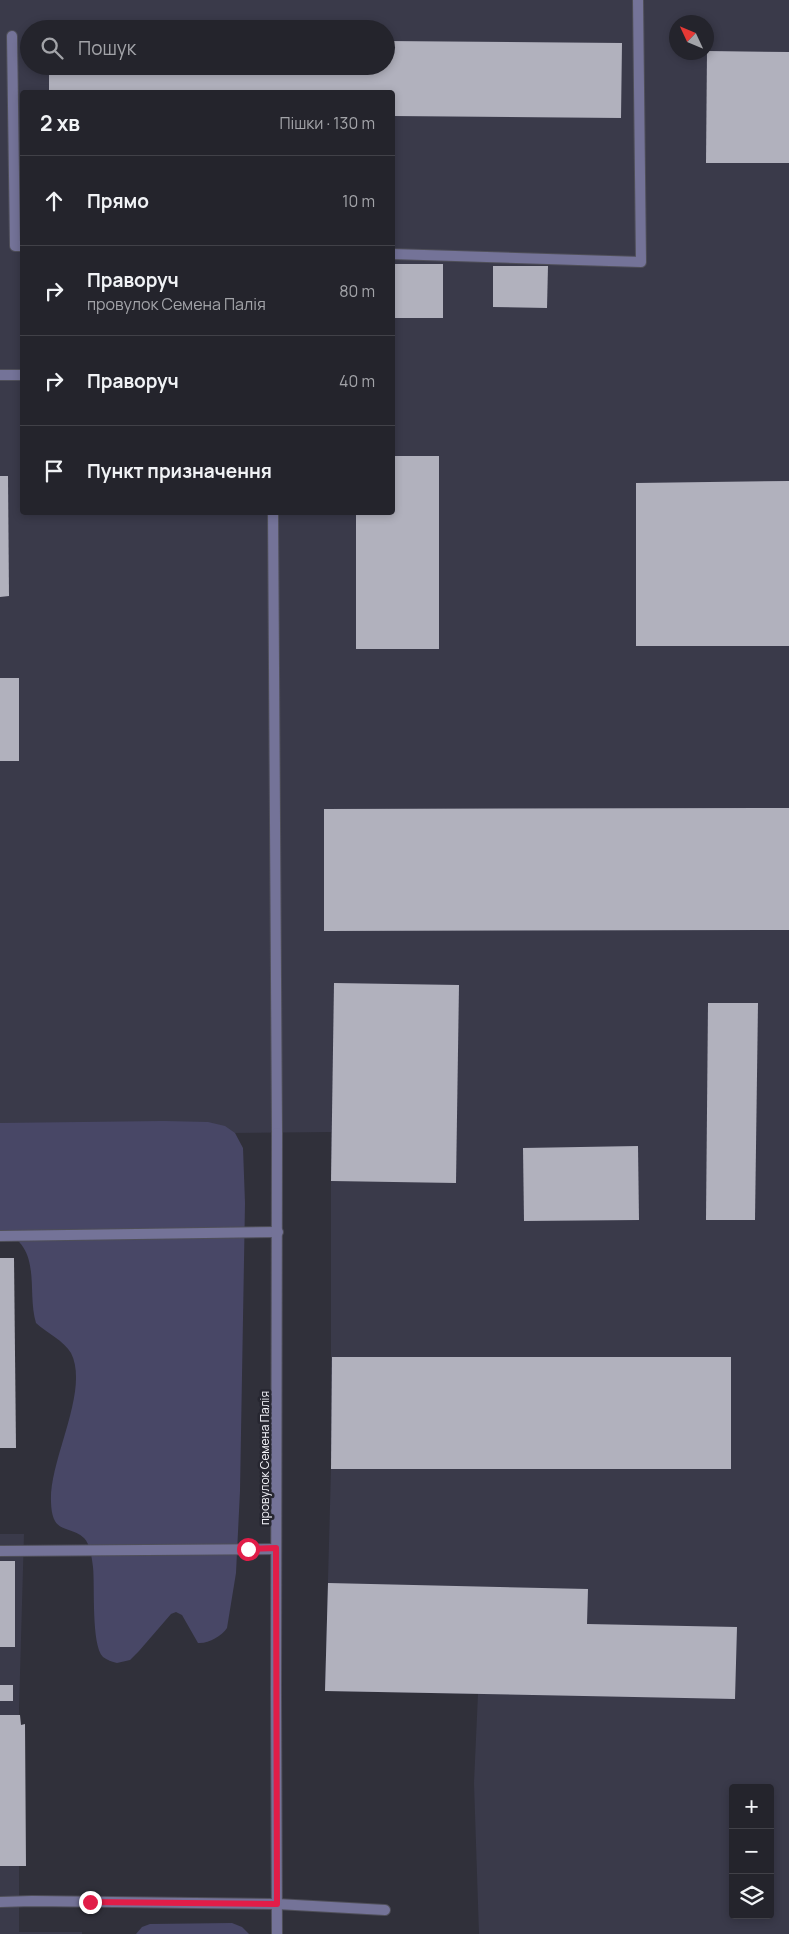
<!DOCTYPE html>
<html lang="uk">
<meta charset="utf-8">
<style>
body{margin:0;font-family:Manrope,sans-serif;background:#303038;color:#f1f3f6}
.controls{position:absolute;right:15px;bottom:15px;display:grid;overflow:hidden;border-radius:5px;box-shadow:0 2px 8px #0003}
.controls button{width:45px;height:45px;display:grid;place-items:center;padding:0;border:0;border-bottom:1px solid #414148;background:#24242c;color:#f1f3f6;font:25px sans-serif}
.compass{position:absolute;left:669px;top:15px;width:45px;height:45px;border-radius:50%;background:#24242c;box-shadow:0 2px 8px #0003;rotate:314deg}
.stop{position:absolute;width:15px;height:15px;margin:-11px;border:4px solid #e11d48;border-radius:50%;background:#fff}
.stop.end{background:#e11d48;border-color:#fff;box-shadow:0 1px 5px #0008}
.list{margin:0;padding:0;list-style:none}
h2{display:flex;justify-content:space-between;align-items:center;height:65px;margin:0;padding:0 20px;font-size:21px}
h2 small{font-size:16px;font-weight:400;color:#a3a4a9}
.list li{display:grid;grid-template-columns:32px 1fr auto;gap:15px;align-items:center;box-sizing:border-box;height:90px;padding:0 20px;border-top:1px solid #414148}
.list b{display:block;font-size:19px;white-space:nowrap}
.list p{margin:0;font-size:16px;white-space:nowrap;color:#a3a4a9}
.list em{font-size:16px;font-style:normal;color:#a3a4a9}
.icon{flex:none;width:28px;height:28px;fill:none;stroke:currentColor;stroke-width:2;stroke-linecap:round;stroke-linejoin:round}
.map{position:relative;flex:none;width:789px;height:1934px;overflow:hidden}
.search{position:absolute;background:#24242c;box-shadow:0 2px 8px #0003;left:20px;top:20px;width:375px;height:55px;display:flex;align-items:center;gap:12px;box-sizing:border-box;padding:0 18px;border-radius:28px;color:#a3a4a9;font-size:19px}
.panel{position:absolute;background:#24242c;box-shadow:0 2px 8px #0003;left:20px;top:90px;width:375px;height:425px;border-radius:5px}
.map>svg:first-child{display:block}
.built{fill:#3a3a4a;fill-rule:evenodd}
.green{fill:#484766}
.building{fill:#b1b1bd}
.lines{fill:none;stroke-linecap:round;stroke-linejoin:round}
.lane-casing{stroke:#4f4f59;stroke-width:12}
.street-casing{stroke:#4f4f59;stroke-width:12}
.lane{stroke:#747398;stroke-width:10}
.street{stroke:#747398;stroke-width:10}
.route{stroke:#e11d48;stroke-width:6}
.labels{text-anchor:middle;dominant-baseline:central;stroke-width:5;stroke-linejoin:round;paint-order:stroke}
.street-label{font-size:12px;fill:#f4f4fa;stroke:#262630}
</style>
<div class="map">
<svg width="789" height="1934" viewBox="0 0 789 1934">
<rect width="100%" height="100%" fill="#30303a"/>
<g class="built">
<path d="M 0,0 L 789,0 L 789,1934 L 479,1934 L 474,1783 L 478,1694 L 325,1691 L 331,1469 L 331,1132 L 0,1135 ZM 676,22 L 706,22 L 706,52 L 676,52 ZM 29,29 L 386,29 L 386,66 L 29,66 ZM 22,92 L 392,92 L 392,512 L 22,512 ZM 733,1788 L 770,1788 L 770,1915 L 733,1915 Z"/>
<path d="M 0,1534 L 24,1534 L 19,1709 L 19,1932 L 82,1932 L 82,1934 L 0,1934 Z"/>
</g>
<g class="green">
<path d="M 164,1121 L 208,1122 L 225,1126 L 235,1133 L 243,1148 L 245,1203 L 240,1491 L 236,1573 L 227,1628 C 222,1636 208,1644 198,1643 L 182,1615 L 176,1612 L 171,1614 L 139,1651 L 130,1660 L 117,1663 C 112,1662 107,1660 103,1657 C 91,1645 95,1585 93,1567 C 92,1558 90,1544 84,1538 C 69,1524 52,1536 51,1502 C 49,1459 90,1391 71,1353 C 64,1341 47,1333 36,1323 C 26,1289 44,1246 0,1230 L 0,1123 Z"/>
<path d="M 232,1923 L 242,1927 L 249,1934 L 136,1934 L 142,1927 L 150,1924 Z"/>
</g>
<g class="building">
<path d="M 386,41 L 622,43 L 621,118 L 392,116 L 392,92 L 49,92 L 49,66 L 386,66 Z"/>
<path d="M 707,51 L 789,52 L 789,163 L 706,163 Z"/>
<rect x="392" y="264" width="51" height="54"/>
<path d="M 493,266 L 548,266 L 547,308 L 493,307 Z"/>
<path d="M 392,456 L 439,456 L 439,649 L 356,649 L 356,512 L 392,512 Z"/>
<path d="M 0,476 L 8,476 L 9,596 L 0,597 Z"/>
<path d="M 789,481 L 789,646 L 636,646 L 636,483 Z"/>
<rect x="0" y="678" width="19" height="83"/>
<path d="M 789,808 L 789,930 L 324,931 L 324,809 Z"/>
<path d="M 334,983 L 459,985 L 456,1183 L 331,1181 Z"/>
<path d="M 708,1003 L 758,1003 L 755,1220 L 706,1220 Z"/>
<path d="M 638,1146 L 639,1220 L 524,1221 L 523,1148 Z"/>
<path d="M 0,1258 L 14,1258 L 16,1448 L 0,1448 Z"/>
<path d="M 332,1357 L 731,1357 L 731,1469 L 331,1469 Z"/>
<rect x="0" y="1561" width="15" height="86"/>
<path d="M 328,1583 L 588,1589 L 587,1624 L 737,1627 L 735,1699 L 325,1691 Z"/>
<rect x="0" y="1685" width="13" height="16"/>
<path d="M 0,1715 L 20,1715 L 21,1725 L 25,1724 L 26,1866 L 0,1866 Z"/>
</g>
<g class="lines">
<defs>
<g id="lane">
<path d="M 12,36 L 15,246 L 22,246"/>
<path d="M 392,254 L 641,262 L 638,0"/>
<path d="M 0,375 L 22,375"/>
<path d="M 273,512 L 277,1133"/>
<path d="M 0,1236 L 278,1232"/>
<path d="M 0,1551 L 276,1549"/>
<path d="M 0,1902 L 32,1901 L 277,1904 L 385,1910"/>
</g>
<path id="street" d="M 277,1934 L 276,1694 L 277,1133"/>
</defs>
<use href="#lane" class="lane-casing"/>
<use href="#street" class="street-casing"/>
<use href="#lane" class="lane"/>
<use href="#street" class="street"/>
</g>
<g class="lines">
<path class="route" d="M 90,1902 L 277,1904 L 276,1548 L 248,1549"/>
</g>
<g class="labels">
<g class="street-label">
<text transform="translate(264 1458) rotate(-90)">провулок Семена Палія</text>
</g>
</g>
</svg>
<div class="controls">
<button>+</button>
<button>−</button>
<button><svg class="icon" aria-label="layers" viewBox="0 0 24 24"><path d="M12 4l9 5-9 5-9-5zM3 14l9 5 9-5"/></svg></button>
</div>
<svg class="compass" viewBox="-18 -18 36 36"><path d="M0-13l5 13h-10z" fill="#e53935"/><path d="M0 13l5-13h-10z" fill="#a3a4a9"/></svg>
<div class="stop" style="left:248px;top:1549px"></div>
<div class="stop end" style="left:90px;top:1902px"></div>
<div class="search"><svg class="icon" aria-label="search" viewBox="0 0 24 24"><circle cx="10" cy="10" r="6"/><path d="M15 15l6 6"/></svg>Пошук</div>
<section class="panel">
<h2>2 хв<small>Пішки · 130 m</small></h2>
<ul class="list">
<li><svg class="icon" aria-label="ahead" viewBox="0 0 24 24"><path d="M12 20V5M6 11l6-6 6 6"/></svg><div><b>Прямо</b></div><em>10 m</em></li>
<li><svg class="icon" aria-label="right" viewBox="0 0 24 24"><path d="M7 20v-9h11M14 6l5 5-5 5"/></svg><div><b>Праворуч</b><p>провулок Семена Палія</p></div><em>80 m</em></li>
<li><svg class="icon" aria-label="right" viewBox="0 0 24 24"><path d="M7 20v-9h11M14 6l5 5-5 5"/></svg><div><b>Праворуч</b></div><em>40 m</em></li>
<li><svg class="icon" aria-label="arrive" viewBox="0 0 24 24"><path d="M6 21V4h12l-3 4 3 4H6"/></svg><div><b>Пункт призначення</b></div></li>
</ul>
</section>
</div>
